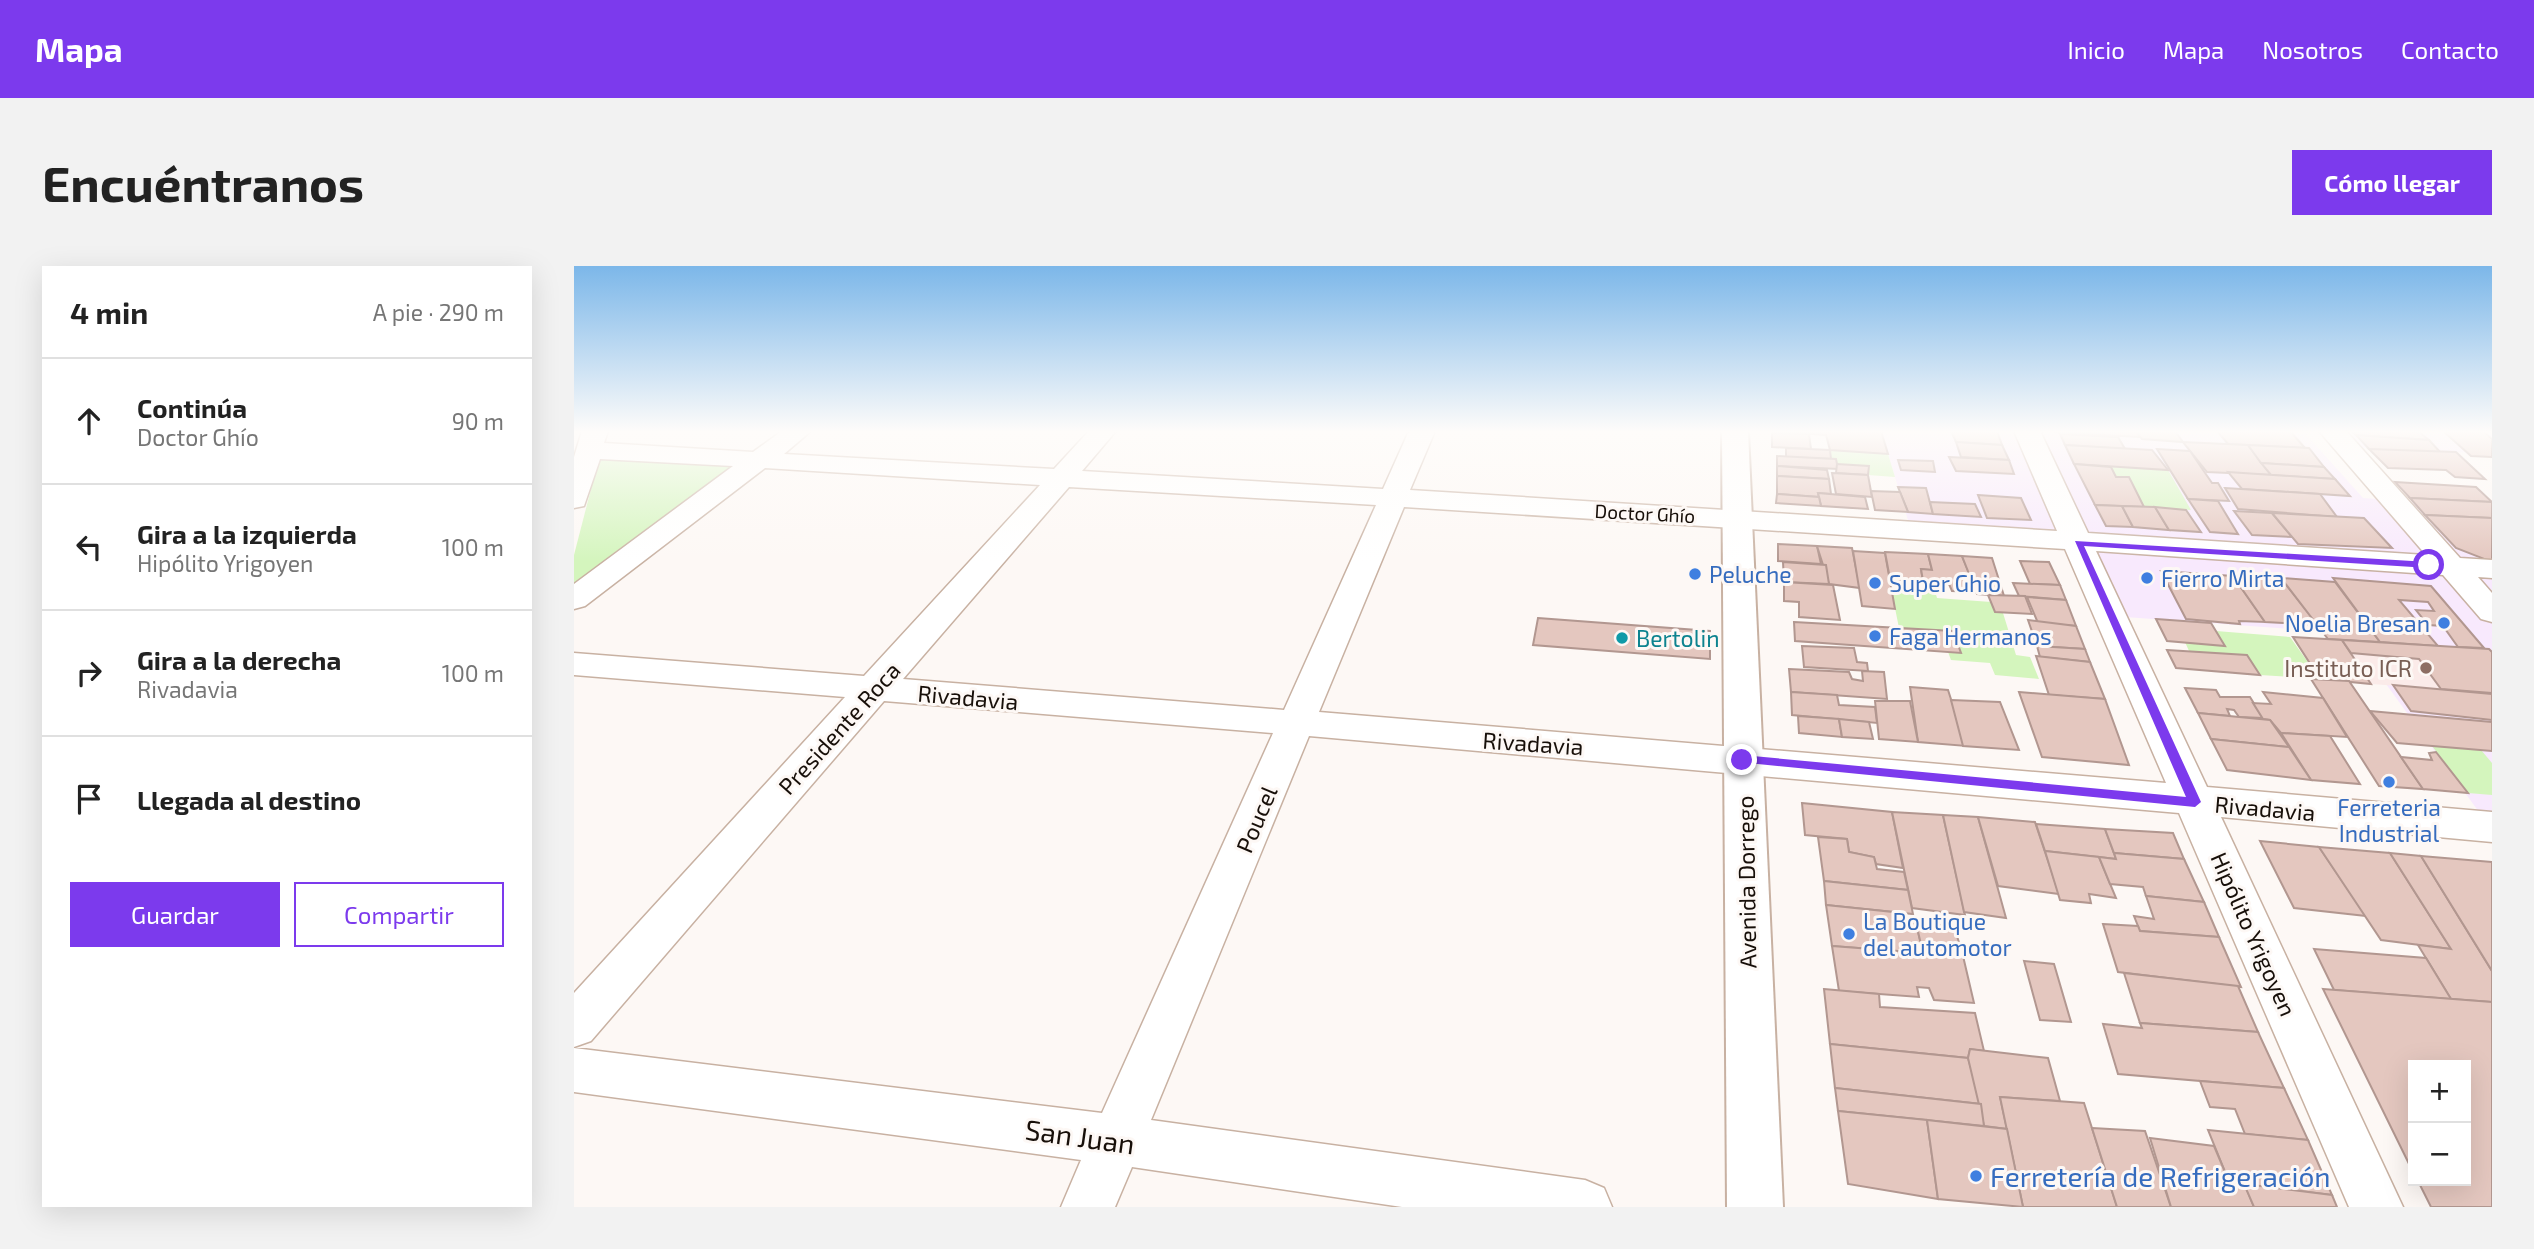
<!DOCTYPE html>
<html lang="es">
<meta charset="utf-8">
<style>
body{margin:0;font-family:"Exo 2",sans-serif;background:#f2f2f2;color:#222}
.controls{position:absolute;right:21px;bottom:21px;display:grid;overflow:hidden;border-radius:0px;box-shadow:0 7px 28px #0002}
.controls button{width:63px;height:63px;display:grid;place-items:center;padding:0;border:0;border-bottom:2px solid #e0e0e0;background:#fff;color:#222;font:35px sans-serif}
.stop{position:absolute;width:21px;height:21px;margin:-16px;border:5px solid #7c3aed;border-radius:50%;background:#fff}
.stop.end{background:#7c3aed;border-color:#fff;box-shadow:0 2px 7px #0008}
.list{margin:0;padding:0;list-style:none}
h2{display:flex;justify-content:space-between;align-items:center;height:91px;margin:0;padding:0 28px;font-size:30px}
h2 small{font-size:23px;font-weight:400;color:#767676}
.list li{display:grid;grid-template-columns:46px 1fr auto;gap:21px;align-items:center;box-sizing:border-box;height:126px;padding:0 28px;border-top:2px solid #e0e0e0}
.list b{display:block;font-size:26px;white-space:nowrap}
.list p{margin:0;font-size:23px;white-space:nowrap;color:#767676}
.list em{font-size:23px;font-style:normal;color:#767676}
.actions{display:flex;gap:14px;padding:21px 28px}
.actions a{flex:1;padding:16px 0;border:2px solid #7c3aed;border-radius:0px;text-align:center;font-size:24px;color:#7c3aed}
.actions .main{background:#7c3aed;color:#fff}
.icon{flex:none;width:38px;height:38px;fill:none;stroke:currentColor;stroke-width:2;stroke-linecap:round;stroke-linejoin:round}
.map{position:relative;flex:none;width:1918px;height:941px;overflow:hidden;border-radius:0px}
header{display:flex;align-items:center;gap:42px;box-sizing:border-box;height:98px;padding:0 35px;background:#7c3aed;color:#fff}
header strong{font-size:33px}
nav{display:flex;gap:38px;margin-inline-start:auto;font-size:24px}
.intro{display:flex;align-items:center;justify-content:space-between;box-sizing:border-box;height:168px;padding:0 42px}
h1{margin:0;font-size:49px}
.button{padding:18px 32px;border-radius:0px;background:#7c3aed;color:#fff;font-size:24px;font-weight:700}
main{display:flex;gap:42px;padding:0 42px}
aside{flex:1;background:#fff;border-radius:0px;box-shadow:0 7px 28px #0002}
.map>svg:first-child{display:block}
.commercial{fill:#f8e9fd}
.education{fill:#fbebe9}
.green{fill:#d4f5bd}
.building{fill:#e4c7bf;stroke:#b29790;stroke-width:2}
.lines{fill:none;stroke-linecap:round;stroke-linejoin:round}
.minor-casing{stroke:#c8b1a2;stroke-width:3}
.major-casing{stroke:#c8b1a2;stroke-width:4}
.minor{fill:#fff;fill-rule:evenodd}
.major{fill:#fff;fill-rule:evenodd}
.route{fill:#7c3aed}
.shop-dot{fill:#3f7fe0;stroke:#fdf8f5;stroke-width:2.5}
.culture-dot{fill:#0f9aa8;stroke:#fdf8f5;stroke-width:2.5}
.education-dot{fill:#8d6e63;stroke:#fdf8f5;stroke-width:2.5}
.labels{text-anchor:middle;dominant-baseline:central;stroke-width:6;stroke-linejoin:round;paint-order:stroke}
.far-street-label{font-size:19px;fill:#170f09;stroke:#fdf8f5}
.shop-label{font-size:23px;fill:#366cbe;stroke:#fdf8f5;text-anchor:start}
.culture-label{font-size:23px;fill:#0d838f;stroke:#fdf8f5;text-anchor:start}
.education-label{font-size:23px;fill:#785e54;stroke:#fdf8f5;text-anchor:end}
.street-label{font-size:23px;fill:#170f09;stroke:#fdf8f5}
.near-street-label{font-size:28px;fill:#170f09;stroke:#fdf8f5}
.near-shop-label{font-size:28px;fill:#366cbe;stroke:#fdf8f5;text-anchor:start}
</style>
<header>
<strong>Mapa</strong>
<nav><a>Inicio</a><a>Mapa</a><a>Nosotros</a><a>Contacto</a></nav>
</header>
<div class="intro"><h1>Encuéntranos</h1><a class="button">Cómo llegar</a></div>
<main>
<aside>
<h2>4 min<small>A pie · 290 m</small></h2>
<ul class="list">
<li><svg class="icon" aria-label="ahead" viewBox="0 0 24 24"><path d="M12 20V5M6 11l6-6 6 6"/></svg><div><b>Continúa</b><p>Doctor Ghío</p></div><em>90 m</em></li>
<li><svg class="icon" aria-label="left" viewBox="0 0 24 24"><path d="M17 20v-9H6M10 6l-5 5 5 5"/></svg><div><b>Gira a la izquierda</b><p>Hipólito Yrigoyen</p></div><em>100 m</em></li>
<li><svg class="icon" aria-label="right" viewBox="0 0 24 24"><path d="M7 20v-9h11M14 6l5 5-5 5"/></svg><div><b>Gira a la derecha</b><p>Rivadavia</p></div><em>100 m</em></li>
<li><svg class="icon" aria-label="arrive" viewBox="0 0 24 24"><path d="M6 21V4h12l-3 4 3 4H6"/></svg><div><b>Llegada al destino</b></div></li>
</ul>
<div class="actions"><a class="main">Guardar</a><a>Compartir</a></div>
</aside>
<div class="map">
<svg width="1918" height="941" viewBox="0 0 1918 941">
<rect width="100%" height="100%" fill="#fdf8f5"/>
<g class="commercial">
<path d="M 1307,165 L 1729,165 L 1789,232 L 1918,241 L 1918,564 L 1775,367 L 1537,350 L 1504,276 L 1337,264 Z"/>
<path d="M 1764,165 L 1918,165 L 1918,188 L 1782,181 Z"/>
</g>
<path class="education" d="M 1768,374 L 1915,383 L 1918,386 L 1918,427 L 1797,418 Z"/>
<g class="green">
<path d="M 1256,184 L 1314,188 L 1321,211 L 1294,209 L 1294,200 L 1263,198 L 1257,193 Z"/>
<path d="M 25,192 L 163,199 L 0,323 L 0,289 Z"/>
<path d="M 1537,201 L 1594,204 L 1617,244 L 1570,241 L 1555,211 L 1542,211 Z"/>
<path d="M 1317,322 L 1361,325 L 1363,332 L 1417,336 L 1421,346 L 1429,347 L 1442,389 L 1456,391 L 1465,413 L 1421,409 L 1416,397 L 1377,394 L 1374,386 L 1387,387 L 1379,365 L 1325,362 Z"/>
<path d="M 1642,365 L 1716,371 L 1746,413 L 1686,409 L 1673,389 L 1615,385 L 1611,376 L 1651,380 Z"/>
<path d="M 1858,480 L 1907,484 L 1918,497 L 1918,529 L 1894,527 Z"/>
</g>
<g class="building">
<path d="M 1198,165 L 1307,165 L 1314,188 L 1256,184 L 1252,169 Z"/>
<path d="M 1377,165 L 1423,165 L 1428,179 L 1382,176 Z"/>
<path d="M 1479,165 L 1528,165 L 1530,169 L 1480,166 Z"/>
<path d="M 1528,165 L 1562,165 L 1566,171 L 1530,169 Z"/>
<path d="M 1562,165 L 1601,165 L 1609,176 L 1568,173 Z"/>
<path d="M 1643,165 L 1716,165 L 1731,182 L 1654,178 Z"/>
<path d="M 1777,165 L 1844,165 L 1855,174 L 1782,169 Z"/>
<path d="M 1869,165 L 1909,165 L 1918,173 L 1918,191 L 1897,190 Z"/>
<path d="M 1198,167 L 1235,168 L 1237,183 L 1198,181 Z"/>
<path d="M 1486,168 L 1544,171 L 1551,183 L 1491,179 Z"/>
<path d="M 1782,169 L 1855,174 L 1868,188 L 1795,183 Z"/>
<path d="M 1382,176 L 1428,179 L 1435,194 L 1387,191 Z"/>
<path d="M 1609,176 L 1674,179 L 1697,209 L 1633,206 Z"/>
<path d="M 1491,179 L 1578,184 L 1594,204 L 1500,198 Z"/>
<path d="M 1674,179 L 1735,182 L 1750,201 L 1687,197 Z"/>
<path d="M 1212,182 L 1256,184 L 1257,193 L 1212,191 Z"/>
<path d="M 1583,183 L 1616,185 L 1638,217 L 1644,217 L 1655,235 L 1614,233 Z"/>
<path d="M 1795,183 L 1882,186 L 1911,213 L 1881,211 L 1872,204 L 1814,202 Z"/>
<path d="M 1203,190 L 1262,193 L 1264,203 L 1203,200 Z"/>
<path d="M 1375,191 L 1435,194 L 1440,208 L 1382,205 Z"/>
<path d="M 1324,194 L 1359,195 L 1361,206 L 1327,204 Z"/>
<path d="M 1687,197 L 1750,201 L 1761,213 L 1697,209 Z"/>
<path d="M 1263,198 L 1295,200 L 1294,209 L 1262,207 Z"/>
<path d="M 1500,198 L 1537,201 L 1542,211 L 1555,211 L 1570,241 L 1521,239 Z"/>
<path d="M 1203,200 L 1253,204 L 1255,213 L 1203,210 Z"/>
<path d="M 1654,206 L 1761,213 L 1776,230 L 1668,223 Z"/>
<path d="M 1258,207 L 1294,209 L 1298,231 L 1262,228 Z"/>
<path d="M 1203,210 L 1255,213 L 1257,228 L 1244,227 L 1245,231 L 1203,228 Z"/>
<path d="M 1821,216 L 1902,221 L 1918,236 L 1836,232 Z"/>
<path d="M 1324,221 L 1352,222 L 1359,248 L 1334,246 Z"/>
<path d="M 1651,222 L 1746,228 L 1763,251 L 1664,243 Z"/>
<path d="M 1297,225 L 1326,226 L 1334,246 L 1301,244 Z"/>
<path d="M 1244,227 L 1291,231 L 1294,243 L 1247,240 Z"/>
<path d="M 1203,228 L 1245,231 L 1247,240 L 1202,237 Z"/>
<path d="M 1404,229 L 1447,232 L 1457,254 L 1413,252 Z"/>
<path d="M 1836,232 L 1918,236 L 1918,252 L 1851,249 Z"/>
<path d="M 1614,233 L 1644,235 L 1664,268 L 1636,266 Z"/>
<path d="M 1356,236 L 1401,238 L 1407,251 L 1359,248 Z"/>
<path d="M 1521,239 L 1548,240 L 1559,261 L 1532,260 Z"/>
<path d="M 1548,240 L 1581,241 L 1595,264 L 1559,261 Z"/>
<path d="M 1581,241 L 1612,244 L 1627,266 L 1595,264 Z"/>
<path d="M 1660,245 L 1698,247 L 1718,271 L 1678,269 Z"/>
<path d="M 1698,247 L 1790,252 L 1818,282 L 1724,278 Z"/>
<path d="M 1851,249 L 1918,252 L 1918,296 L 1882,282 Z"/>
<path d="M 1204,278 L 1243,280 L 1247,298 L 1204,295 Z"/>
<path d="M 1243,280 L 1278,282 L 1286,322 L 1255,318 Z"/>
<path d="M 1279,285 L 1311,287 L 1321,343 L 1288,340 Z"/>
<path d="M 1311,286 L 1354,288 L 1358,304 L 1347,303 L 1349,315 L 1316,313 Z"/>
<path d="M 1354,288 L 1388,290 L 1403,326 L 1378,325 L 1375,318 L 1349,315 L 1347,303 L 1358,304 Z"/>
<path d="M 1388,290 L 1418,292 L 1430,330 L 1403,328 Z"/>
<path d="M 1446,295 L 1475,296 L 1486,319 L 1456,318 Z"/>
<path d="M 1209,296 L 1252,299 L 1255,318 L 1210,316 Z"/>
<path d="M 1587,305 L 1659,310 L 1691,356 L 1665,355 L 1666,358 L 1612,353 Z"/>
<path d="M 1659,310 L 1707,312 L 1744,359 L 1691,356 Z"/>
<path d="M 1707,312 L 1761,316 L 1806,376 L 1754,373 Z"/>
<path d="M 1759,312 L 1857,320 L 1910,382 L 1884,381 L 1869,360 L 1854,359 L 1842,344 L 1860,345 L 1854,336 L 1825,334 L 1864,380 L 1806,376 Z"/>
<path d="M 1210,316 L 1259,319 L 1266,354 L 1225,351 L 1225,336 L 1210,335 Z"/>
<path d="M 1439,317 L 1486,319 L 1492,334 L 1445,330 Z"/>
<path d="M 1414,329 L 1451,330 L 1458,348 L 1421,346 Z"/>
<path d="M 1453,331 L 1492,334 L 1502,360 L 1464,357 Z"/>
<path d="M 964,352 L 1136,365 L 1136,393 L 959,379 Z"/>
<path d="M 1582,353 L 1637,357 L 1651,380 L 1593,375 Z"/>
<path d="M 1454,354 L 1502,360 L 1511,383 L 1463,380 Z"/>
<path d="M 1220,356 L 1379,365 L 1387,387 L 1221,375 Z"/>
<path d="M 1719,371 L 1768,374 L 1797,418 L 1746,413 Z"/>
<path d="M 1768,374 L 1915,383 L 1918,386 L 1918,427 L 1867,423 L 1845,393 L 1777,387 Z"/>
<path d="M 1228,380 L 1280,382 L 1283,396 L 1293,397 L 1294,405 L 1230,401 Z"/>
<path d="M 1463,380 L 1511,383 L 1516,396 L 1466,391 Z"/>
<path d="M 1593,384 L 1673,389 L 1686,409 L 1602,402 Z"/>
<path d="M 1462,390 L 1516,396 L 1531,433 L 1475,429 Z"/>
<path d="M 1215,403 L 1275,406 L 1278,413 L 1289,415 L 1288,405 L 1310,406 L 1313,433 L 1217,426 Z"/>
<path d="M 1737,413 L 1775,415 L 1849,523 L 1805,520 Z"/>
<path d="M 1819,419 L 1918,428 L 1918,454 L 1837,445 Z"/>
<path d="M 1336,421 L 1374,424 L 1392,480 L 1344,476 Z"/>
<path d="M 1611,422 L 1642,424 L 1646,431 L 1676,431 L 1689,452 L 1665,451 L 1660,444 L 1653,443 L 1656,450 L 1624,447 Z"/>
<path d="M 1217,426 L 1263,429 L 1265,439 L 1301,441 L 1303,457 L 1218,449 Z"/>
<path d="M 1445,426 L 1531,433 L 1555,499 L 1468,491 Z"/>
<path d="M 1689,426 L 1749,432 L 1773,471 L 1707,467 L 1696,454 L 1689,453 L 1679,437 L 1697,438 Z"/>
<path d="M 1377,434 L 1426,436 L 1445,484 L 1389,480 Z"/>
<path d="M 1301,435 L 1336,435 L 1344,476 L 1305,473 Z"/>
<path d="M 1796,445 L 1918,456 L 1918,485 L 1823,477 Z"/>
<path d="M 1624,447 L 1696,454 L 1715,481 L 1637,473 Z"/>
<path d="M 1224,450 L 1265,453 L 1268,471 L 1225,467 Z"/>
<path d="M 1265,453 L 1295,456 L 1299,473 L 1268,471 Z"/>
<path d="M 1707,467 L 1756,470 L 1786,518 L 1737,514 Z"/>
<path d="M 1637,473 L 1715,481 L 1737,514 L 1653,504 Z"/>
<path d="M 1862,486 L 1894,527 L 1849,523 L 1827,491 L 1858,494 L 1855,487 Z"/>
<path d="M 1228,537 L 1318,546 L 1329,602 L 1302,598 L 1300,591 L 1275,586 L 1273,573 L 1231,569 Z"/>
<path d="M 1318,546 L 1369,549 L 1391,649 L 1338,642 Z"/>
<path d="M 1369,549 L 1404,551 L 1432,652 L 1390,646 Z"/>
<path d="M 1404,551 L 1461,556 L 1485,628 L 1424,620 Z"/>
<path d="M 1462,558 L 1531,563 L 1542,593 L 1471,585 Z"/>
<path d="M 1531,563 L 1599,567 L 1610,593 L 1540,587 Z"/>
<path d="M 1244,571 L 1273,573 L 1275,586 L 1300,591 L 1303,603 L 1330,606 L 1334,624 L 1250,615 Z"/>
<path d="M 1686,575 L 1745,581 L 1792,650 L 1720,642 Z"/>
<path d="M 1745,581 L 1816,587 L 1877,683 L 1807,674 Z"/>
<path d="M 1471,585 L 1525,591 L 1542,632 L 1515,628 L 1517,637 L 1486,634 Z"/>
<path d="M 1540,587 L 1610,593 L 1630,636 L 1572,630 L 1569,621 L 1536,618 L 1525,591 L 1542,593 Z"/>
<path d="M 1816,587 L 1847,590 L 1918,705 L 1918,736 L 1877,733 L 1844,679 L 1877,683 Z"/>
<path d="M 1847,590 L 1918,596 L 1918,705 Z"/>
<path d="M 1250,615 L 1334,624 L 1339,648 L 1252,639 Z"/>
<path d="M 1572,630 L 1630,636 L 1645,671 L 1566,665 L 1560,650 L 1580,653 Z"/>
<path d="M 1252,639 L 1319,646 L 1320,656 L 1342,657 L 1349,687 L 1258,680 Z"/>
<path d="M 1342,657 L 1380,660 L 1389,690 L 1349,687 Z"/>
<path d="M 1529,658 L 1564,660 L 1566,665 L 1645,671 L 1667,721 L 1544,706 Z"/>
<path d="M 1258,680 L 1389,690 L 1400,737 L 1360,734 L 1355,722 L 1343,721 L 1345,731 L 1265,725 Z"/>
<path d="M 1740,683 L 1852,692 L 1877,733 L 1760,724 Z"/>
<path d="M 1450,695 L 1480,698 L 1497,756 L 1466,754 Z"/>
<path d="M 1550,707 L 1664,720 L 1684,766 L 1566,757 Z"/>
<path d="M 1250,723 L 1305,728 L 1306,741 L 1401,747 L 1410,785 L 1396,783 L 1394,792 L 1256,778 Z"/>
<path d="M 1749,723 L 1918,736 L 1918,941 L 1857,941 L 1844,915 L 1892,915 L 1892,799 L 1839,799 L 1839,906 Z"/>
<path d="M 1566,757 L 1684,766 L 1710,822 L 1544,808 L 1529,758 L 1568,762 Z"/>
<path d="M 1256,778 L 1394,792 L 1407,838 L 1261,822 Z"/>
<path d="M 1396,783 L 1474,792 L 1486,835 L 1426,831 L 1433,863 L 1410,860 L 1394,792 Z"/>
<path d="M 1626,815 L 1710,822 L 1734,874 L 1671,868 L 1661,843 L 1636,841 Z"/>
<path d="M 1261,822 L 1407,838 L 1410,860 L 1264,845 Z"/>
<path d="M 1426,831 L 1510,837 L 1543,941 L 1449,941 Z"/>
<path d="M 1264,845 L 1353,854 L 1364,933 L 1274,918 Z"/>
<path d="M 1353,854 L 1433,863 L 1449,941 L 1364,933 Z"/>
<path d="M 1518,862 L 1571,865 L 1597,941 L 1543,941 Z"/>
<path d="M 1634,864 L 1734,874 L 1758,929 L 1670,918 L 1666,907 L 1651,906 Z"/>
<path d="M 1576,872 L 1640,880 L 1651,906 L 1666,907 L 1680,941 L 1597,941 Z"/>
<path d="M 1670,918 L 1758,929 L 1763,941 L 1680,941 Z"/>
</g>
<g class="lines">
<defs>
<path id="minor" d="M 8,165 L 34,165 L 30,177 L 179,186 L 208,165 L 237,165 L 210,188 L 480,203 L 515,165 L 542,165 L 508,205 L 809,223 L 835,165 L 861,165 L 836,224 L 1483,265 L 1440,165 L 1466,165 L 1514,267 L 1852,289 L 1745,165 L 1772,165 L 1886,292 L 1918,294 L 1918,312 L 1904,311 L 1918,327 L 1918,356 L 1907,353 L 1869,309 L 1522,285 L 1633,521 L 1918,546 L 1918,576 L 1647,551 L 1829,941 L 1775,941 L 1605,547 L 735,470 L 577,854 L 1011,914 L 1030,922 L 1038,941 L 828,941 L 558,901 L 541,941 L 487,941 L 507,894 L 0,826 L 0,782 L 528,847 L 699,467 L 310,435 L 17,775 L 0,781 L 0,727 L 271,431 L 0,409 L 0,387 L 290,410 L 466,219 L 191,202 L 11,340 L 0,343 L 0,318 L 159,200 L 26,193 L 10,240 L 0,242 L 0,191 ZM 495,221 L 802,239 L 710,444 L 329,413 ZM 830,241 L 1491,283 L 1592,517 L 745,446 Z"/>
<path id="major" d="M 1148,165 L 1174,165 L 1209,941 L 1153,941 Z"/>
</defs>
<use href="#minor" class="minor-casing"/>
<use href="#major" class="major-casing"/>
<use href="#minor" class="minor"/>
<use href="#major" class="major"/>
</g>
<linearGradient id="sky" x2="0" y2="1"><stop stop-color="#7cb7e9"/><stop offset="0.56" stop-color="#fefcfa"/><stop offset="1" stop-color="#fefcfa" stop-opacity="0"/></linearGradient>
<rect width="1918" height="296" fill="url(#sky)"/>
<path class="route" d="M 1501,275 L 1855,296 L 1860,299 L 1855,302 L 1510,280 L 1627,536 L 1621,541 L 1164,496 L 1163,494 L 1168,489 L 1612,531 Z"/>
<g class="shop-dot">
<circle cx="1121" cy="308" r="7"/>
<circle cx="1573" cy="312" r="7"/>
<circle cx="1301" cy="317" r="7"/>
<circle cx="1870" cy="357" r="7"/>
<circle cx="1301" cy="370" r="7"/>
<circle cx="1815" cy="516" r="7"/>
<circle cx="1275" cy="668" r="7"/>
<circle cx="1402" cy="910" r="7"/>
</g>
<circle class="culture-dot" cx="1048" cy="372" r="7"/>
<circle class="education-dot" cx="1852" cy="402" r="7"/>
<g class="labels">
<g class="far-street-label">
<text transform="translate(1071 247) rotate(3)">Doctor Ghío</text>
</g>
<g class="shop-label">
<text x="1135" y="308">Peluche</text>
<text x="1587" y="312">Fierro Mirta</text>
<text x="1315" y="317">Super Ghio</text>
<text x="1856" y="357" text-anchor="end">Noelia Bresan</text>
<text x="1315" y="370">Faga Hermanos</text>
<text x="1815" y="541" text-anchor="middle">Ferreteria<tspan x="1815" dy="26">Industrial</tspan></text>
<text x="1289" y="655">La Boutique<tspan x="1289" dy="26">del automotor</tspan></text>
</g>
<g class="culture-label">
<text x="1062" y="372">Bertolin</text>
</g>
<g class="education-label">
<text x="1838" y="402">Instituto ICR</text>
</g>
<g class="street-label">
<text transform="translate(394 431) rotate(5)">Rivadavia</text>
<text transform="translate(265 462) rotate(-48)">Presidente Roca</text>
<text transform="translate(959 477) rotate(4)">Rivadavia</text>
<text transform="translate(1691 542) rotate(5)">Rivadavia</text>
<text transform="translate(682 553) rotate(-67)">Poucel</text>
<text transform="translate(1172 616) rotate(-91)">Avenida Dorrego</text>
<text transform="translate(1680 668) rotate(66)">Hipólito Yrigoyen</text>
</g>
<g class="near-street-label">
<text transform="translate(506 870) rotate(8)">San Juan</text>
</g>
<g class="near-shop-label">
<text x="1416" y="910">Ferretería de Refrigeración</text>
</g>
</g>
</svg>
<div class="controls">
<button>+</button>
<button>−</button>
</div>
<div class="stop" style="left:1855px;top:299px"></div>
<div class="stop end" style="left:1168px;top:494px"></div>
</div>
</main>
